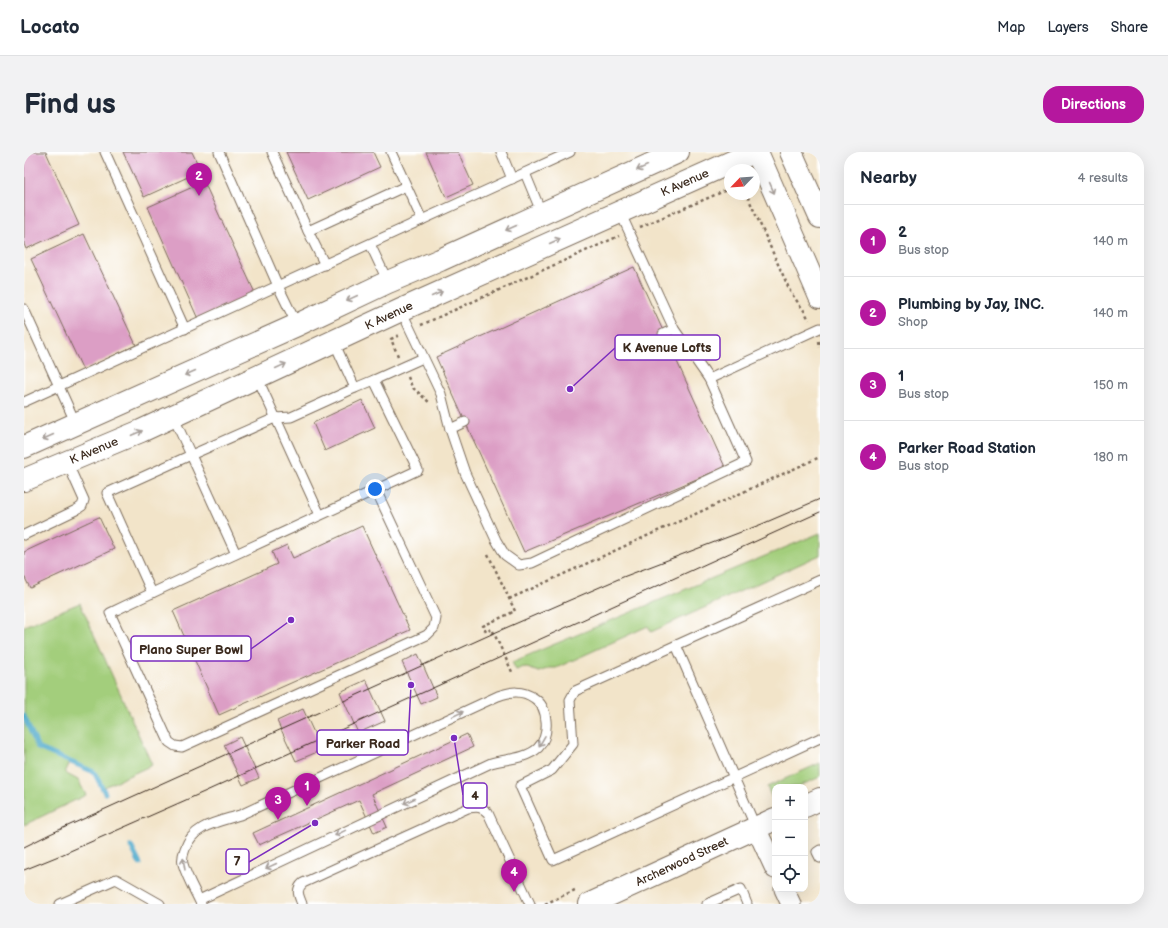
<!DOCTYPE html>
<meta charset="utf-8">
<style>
body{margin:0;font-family:"Balsamiq Sans",sans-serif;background:#f2f2f3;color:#1f2937}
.controls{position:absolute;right:12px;bottom:12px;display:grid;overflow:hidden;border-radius:8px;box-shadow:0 4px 16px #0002}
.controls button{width:36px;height:36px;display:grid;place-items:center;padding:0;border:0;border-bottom:1px solid #e0e1e3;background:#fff;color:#1f2937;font:20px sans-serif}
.compass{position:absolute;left:700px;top:12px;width:36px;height:36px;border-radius:50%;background:#fff;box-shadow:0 4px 16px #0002;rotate:245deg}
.you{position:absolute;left:351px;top:337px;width:14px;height:14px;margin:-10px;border:3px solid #fff;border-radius:50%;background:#1a73e8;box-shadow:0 0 0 6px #1a73e833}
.badge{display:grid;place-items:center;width:26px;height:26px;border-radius:50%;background:#b5179e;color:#fff;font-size:13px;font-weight:700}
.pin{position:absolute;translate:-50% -33px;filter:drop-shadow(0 1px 2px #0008)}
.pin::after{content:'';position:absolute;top:21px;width:14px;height:12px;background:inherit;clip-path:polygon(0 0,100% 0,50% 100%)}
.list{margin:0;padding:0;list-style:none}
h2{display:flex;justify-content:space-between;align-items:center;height:52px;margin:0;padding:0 16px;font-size:17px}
h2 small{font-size:13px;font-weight:400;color:#747a83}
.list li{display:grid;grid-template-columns:26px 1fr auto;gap:12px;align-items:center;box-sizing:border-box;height:72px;padding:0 16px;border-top:1px solid #e0e1e3}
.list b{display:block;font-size:15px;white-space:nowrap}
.list p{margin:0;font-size:13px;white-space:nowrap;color:#747a83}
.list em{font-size:13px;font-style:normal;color:#747a83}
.icon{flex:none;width:22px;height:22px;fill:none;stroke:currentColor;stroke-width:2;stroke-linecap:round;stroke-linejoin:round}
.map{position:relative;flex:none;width:796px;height:752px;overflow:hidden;border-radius:16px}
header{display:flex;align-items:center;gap:24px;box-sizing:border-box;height:56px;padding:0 20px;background:#fff;border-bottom:1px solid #e0e1e3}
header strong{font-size:19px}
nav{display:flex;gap:22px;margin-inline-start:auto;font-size:14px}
.intro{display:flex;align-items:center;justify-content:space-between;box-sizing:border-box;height:96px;padding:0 24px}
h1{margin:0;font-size:28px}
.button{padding:10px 18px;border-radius:16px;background:#b5179e;color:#fff;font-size:14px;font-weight:700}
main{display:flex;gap:24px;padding:0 24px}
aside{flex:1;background:#fff;border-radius:16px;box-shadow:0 4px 16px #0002}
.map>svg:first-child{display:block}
.green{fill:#a3ce7b;stroke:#6f7c4c}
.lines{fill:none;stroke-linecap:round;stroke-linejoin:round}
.stream{stroke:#4ba8ca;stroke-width:5}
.building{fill:#dc9ec5}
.service-casing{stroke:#7b6b5a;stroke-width:11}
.minor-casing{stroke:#7b6b5a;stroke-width:21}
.tertiary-casing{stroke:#7b6b5a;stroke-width:24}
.secondary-casing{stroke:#7b6b5a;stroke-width:24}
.path{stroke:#7b6b5a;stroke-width:2.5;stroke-dasharray:3 3;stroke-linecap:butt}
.service{stroke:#fff;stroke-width:9}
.minor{stroke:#fff;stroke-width:19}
.tertiary{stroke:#fff;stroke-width:22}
.secondary{stroke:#fff;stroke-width:22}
.tram{stroke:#3b2a1e;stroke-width:1}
.oneway{stroke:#a79f9a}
.labels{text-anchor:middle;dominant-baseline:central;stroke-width:3.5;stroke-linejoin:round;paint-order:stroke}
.street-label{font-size:12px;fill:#3b2a1e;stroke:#fff}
.leader{fill:none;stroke:#7b2cbf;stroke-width:1.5}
.callout-dot{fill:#7b2cbf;stroke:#fff;stroke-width:1.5}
.callout{fill:#fff;stroke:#7b2cbf;stroke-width:1.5}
.callout-label{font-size:13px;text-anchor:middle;font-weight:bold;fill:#3b2a1e}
</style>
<header>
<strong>Locato</strong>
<nav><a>Map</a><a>Layers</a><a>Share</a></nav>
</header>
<div class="intro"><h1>Find us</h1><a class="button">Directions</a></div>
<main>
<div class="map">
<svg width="796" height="752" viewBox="0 0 796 752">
<rect width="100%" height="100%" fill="#fff"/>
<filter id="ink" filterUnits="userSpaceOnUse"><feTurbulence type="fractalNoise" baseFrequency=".025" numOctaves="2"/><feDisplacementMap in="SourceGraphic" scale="8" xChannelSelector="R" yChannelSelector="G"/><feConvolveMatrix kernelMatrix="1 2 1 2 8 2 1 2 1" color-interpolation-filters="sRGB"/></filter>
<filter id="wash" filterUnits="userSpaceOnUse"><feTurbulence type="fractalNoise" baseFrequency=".012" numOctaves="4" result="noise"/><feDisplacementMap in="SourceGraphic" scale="16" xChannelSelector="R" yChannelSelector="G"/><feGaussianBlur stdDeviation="0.9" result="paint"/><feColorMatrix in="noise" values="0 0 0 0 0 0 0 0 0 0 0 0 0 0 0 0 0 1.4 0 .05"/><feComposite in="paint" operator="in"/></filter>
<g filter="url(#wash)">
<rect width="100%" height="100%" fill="#f2e4c9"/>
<g class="green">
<path d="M 796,381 L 796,403 L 627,480 L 624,474 L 532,516 L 525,516 L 515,520 L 500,515 L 492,518 L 488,510 Z"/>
<path d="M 56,451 L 128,613 L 78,636 L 70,620 L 46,610 L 41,621 L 54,628 L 62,643 L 0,673 L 0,474 Z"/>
<path d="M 796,611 L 796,625 L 773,635 L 751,635 L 751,645 L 748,646 L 743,635 Z"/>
</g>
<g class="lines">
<g class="stream">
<path d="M 0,564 L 14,596 L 70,620 L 81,641"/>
<path d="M 107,694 L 116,712"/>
</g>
</g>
<g id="blocks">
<g class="building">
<path d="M 0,0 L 22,0 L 55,73 L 2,97 L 0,92 Z"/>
<path d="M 99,0 L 168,0 L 177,19 L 120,45 Z"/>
<path d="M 262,0 L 349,0 L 356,15 L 284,48 Z"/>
<path d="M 402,0 L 434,0 L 449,33 L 422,45 Z"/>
<path d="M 180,30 L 231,141 L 174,167 L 124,55 Z"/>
<path d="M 60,82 L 112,193 L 59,218 L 7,107 Z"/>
<path d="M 610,115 L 701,315 L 500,400 L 412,205 Z"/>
<path d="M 338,248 L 351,276 L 301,299 L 289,271 Z"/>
<path d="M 75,365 L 90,397 L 6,436 L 0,424 L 0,400 Z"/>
<path d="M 338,374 L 386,478 L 195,563 L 149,459 L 253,412 L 248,400 L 263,393 L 269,406 Z"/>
<path d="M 394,502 L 413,545 L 397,552 L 378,510 Z"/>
<path d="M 342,528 L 361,569 L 334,581 L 316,540 Z"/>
<path d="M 279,557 L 298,598 L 272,609 L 253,569 Z"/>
<path d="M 443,582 L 449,595 L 348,642 L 363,675 L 350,681 L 335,648 L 235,693 L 229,681 Z"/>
<path d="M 216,585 L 235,626 L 219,633 L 200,593 Z"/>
</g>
</g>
</g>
<g filter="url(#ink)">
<use href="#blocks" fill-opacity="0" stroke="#7b6b5a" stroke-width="1"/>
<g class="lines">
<defs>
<g id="service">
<path d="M 81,0 L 161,177"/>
<path d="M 195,0 L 254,134 L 273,173"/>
<path d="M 248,0 L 284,79 L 382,34"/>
<path d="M 367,0 L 398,68"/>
<path d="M 477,0 L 488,27"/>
<path d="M 501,21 L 518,62"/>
<path d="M 284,79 L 301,113"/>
<path d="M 346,92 L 364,130"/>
<path d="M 0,157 L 52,272"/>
<path d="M 377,158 L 417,242 L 426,277 L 441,321 L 472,388 L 481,403 L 495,413 L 508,411 L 722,310 L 685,227 L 650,177 L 596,60"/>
<path d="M 639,182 L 650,177"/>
<path d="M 310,190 L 331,236"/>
<path d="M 233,225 L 296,363"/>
<path d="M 685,227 L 796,176"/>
<path d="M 350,228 L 399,206"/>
<path d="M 0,250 L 546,0"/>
<path d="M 426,277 L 441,270"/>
<path d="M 0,383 L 52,358 L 58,354 L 60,348 L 43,310"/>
<path d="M 212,402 L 167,303 L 251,266 L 267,265 L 331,236 L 350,228 L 394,318 C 292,366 188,412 86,461 L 145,590 L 151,594 L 158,595 L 403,483 L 410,476 L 412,466 L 352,338"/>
<path d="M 796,428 L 551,539 L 546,548 L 549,592 L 528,618 L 496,634 L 529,708 L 796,586"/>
<path d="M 128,441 L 83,341 L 167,303 L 149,264"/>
<path d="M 652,493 L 732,676"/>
<path d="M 796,698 L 793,700 L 796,706"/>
<path d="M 175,748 L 467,611 C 481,607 502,607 514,596 C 526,584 525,555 510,546 C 498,538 487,539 474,544 L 216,663 C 194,670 169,673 161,697 C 159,702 158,708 159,712 C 163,726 171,739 177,752"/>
<path d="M 36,752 L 92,727 L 136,752"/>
<path d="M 278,752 C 275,744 271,738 279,731 L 444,656 C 453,655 457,654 464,661 L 506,752"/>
<path d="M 683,752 L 717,737 L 723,752"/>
</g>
<g id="minor">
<path d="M 732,676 L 751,717"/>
<path d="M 760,737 L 767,752"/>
</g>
<g id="tertiary">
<path d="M 781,654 L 796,647"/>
<path d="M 566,752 L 751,667"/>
</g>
<g id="secondary">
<path d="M 733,0 L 796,145"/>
<path d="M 767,0 L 796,65"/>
<path d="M 0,295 L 273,173 L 364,130 L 416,108 L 654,0"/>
<path d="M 0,328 L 117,279 L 377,158 L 730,0"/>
</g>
</defs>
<use href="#service" class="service-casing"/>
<use href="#minor" class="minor-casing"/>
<use href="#tertiary" class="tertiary-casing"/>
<use href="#secondary" class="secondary-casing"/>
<g class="path">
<path d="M 719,42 L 723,43 L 767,141 L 781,160 L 785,168"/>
<path d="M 616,75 L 705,37 L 706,37"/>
<path d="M 397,173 L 595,84"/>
<path d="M 795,189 L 796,195"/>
<path d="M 374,204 L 367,187 L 376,183"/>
<path d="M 384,225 L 388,235 L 406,251"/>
<path d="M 464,402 L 491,459 L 459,474 L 462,480 L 468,477 L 489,522"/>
<path d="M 485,447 L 796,305"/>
<path d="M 521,752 L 553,737"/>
</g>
<use href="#service" class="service"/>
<use href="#minor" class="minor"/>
<use href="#tertiary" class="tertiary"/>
<use href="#secondary" class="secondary"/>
<g class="tram">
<path d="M 0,695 L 26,682 L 470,481 L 599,425 L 738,372 L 796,347"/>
<path d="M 0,718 L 37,703 L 180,640 L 796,360"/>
</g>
</g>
<defs><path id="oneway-shaft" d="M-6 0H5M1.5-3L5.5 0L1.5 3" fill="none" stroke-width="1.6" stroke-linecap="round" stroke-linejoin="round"/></defs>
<g class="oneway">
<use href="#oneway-shaft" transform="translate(618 16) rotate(156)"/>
<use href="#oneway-shaft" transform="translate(748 36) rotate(66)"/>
<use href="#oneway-shaft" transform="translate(487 76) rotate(156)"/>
<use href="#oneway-shaft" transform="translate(531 89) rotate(-24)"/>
<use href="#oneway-shaft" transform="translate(413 142) rotate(-24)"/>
<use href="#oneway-shaft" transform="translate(328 146) rotate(155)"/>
<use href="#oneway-shaft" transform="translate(257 214) rotate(-25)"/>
<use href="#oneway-shaft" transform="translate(166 221) rotate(156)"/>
<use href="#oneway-shaft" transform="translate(113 281) rotate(-23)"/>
<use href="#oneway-shaft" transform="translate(24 285) rotate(156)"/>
<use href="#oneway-shaft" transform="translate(434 562) rotate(-25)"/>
<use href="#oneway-shaft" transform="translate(518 589) rotate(120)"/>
<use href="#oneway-shaft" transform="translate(385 649) rotate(155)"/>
<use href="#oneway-shaft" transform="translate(316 681) rotate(154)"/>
<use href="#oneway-shaft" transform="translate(160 712) rotate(-99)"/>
<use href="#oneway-shaft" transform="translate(247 714) rotate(155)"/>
</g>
</g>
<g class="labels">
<g class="street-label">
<text transform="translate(661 31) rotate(-24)">K Avenue</text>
<text transform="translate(365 164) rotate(-25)">K Avenue</text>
<text transform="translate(70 299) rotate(-23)">K Avenue</text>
<text transform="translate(658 710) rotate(-25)">Archerwood Street</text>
</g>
</g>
<path class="leader" d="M546 237L591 196M267 468L227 497M387 533L384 591M430 586L439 643M291 671L225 710"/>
<g class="callout-dot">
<circle cx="546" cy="237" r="4"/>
<circle cx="267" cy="468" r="4"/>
<circle cx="387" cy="533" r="4"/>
<circle cx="430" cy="586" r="4"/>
<circle cx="291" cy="671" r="4"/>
</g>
<g class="callout">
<rect x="591" y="183" width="105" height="25" rx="4"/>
<rect x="107" y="484" width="120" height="25" rx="4"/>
<rect x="293" y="578" width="91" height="25" rx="4"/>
<rect x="439" y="631" width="24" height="25" rx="4"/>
<rect x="202" y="697" width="23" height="25" rx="4"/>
</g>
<g class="callout-label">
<text x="643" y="200">K Avenue Lofts</text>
<text x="167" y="502">Plano Super Bowl</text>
<text x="339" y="596">Parker Road</text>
<text x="451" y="648">4</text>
<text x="213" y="714">7</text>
</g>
</svg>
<div class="controls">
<button>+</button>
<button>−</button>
<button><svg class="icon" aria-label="locate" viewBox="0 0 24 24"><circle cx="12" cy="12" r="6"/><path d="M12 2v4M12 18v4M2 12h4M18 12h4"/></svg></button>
</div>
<svg class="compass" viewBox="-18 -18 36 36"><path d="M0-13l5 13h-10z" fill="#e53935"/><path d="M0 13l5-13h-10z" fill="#747a83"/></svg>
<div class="you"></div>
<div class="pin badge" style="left:283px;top:654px">1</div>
<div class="pin badge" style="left:175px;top:44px">2</div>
<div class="pin badge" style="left:254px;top:668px">3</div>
<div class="pin badge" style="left:490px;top:740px">4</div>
</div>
<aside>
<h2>Nearby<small>4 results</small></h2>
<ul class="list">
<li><span class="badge">1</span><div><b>2</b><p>Bus stop</p></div><em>140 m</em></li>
<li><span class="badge">2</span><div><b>Plumbing by Jay, INC.</b><p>Shop</p></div><em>140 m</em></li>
<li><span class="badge">3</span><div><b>1</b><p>Bus stop</p></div><em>150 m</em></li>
<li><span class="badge">4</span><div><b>Parker Road Station</b><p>Bus stop</p></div><em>180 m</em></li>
</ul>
</aside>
</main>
